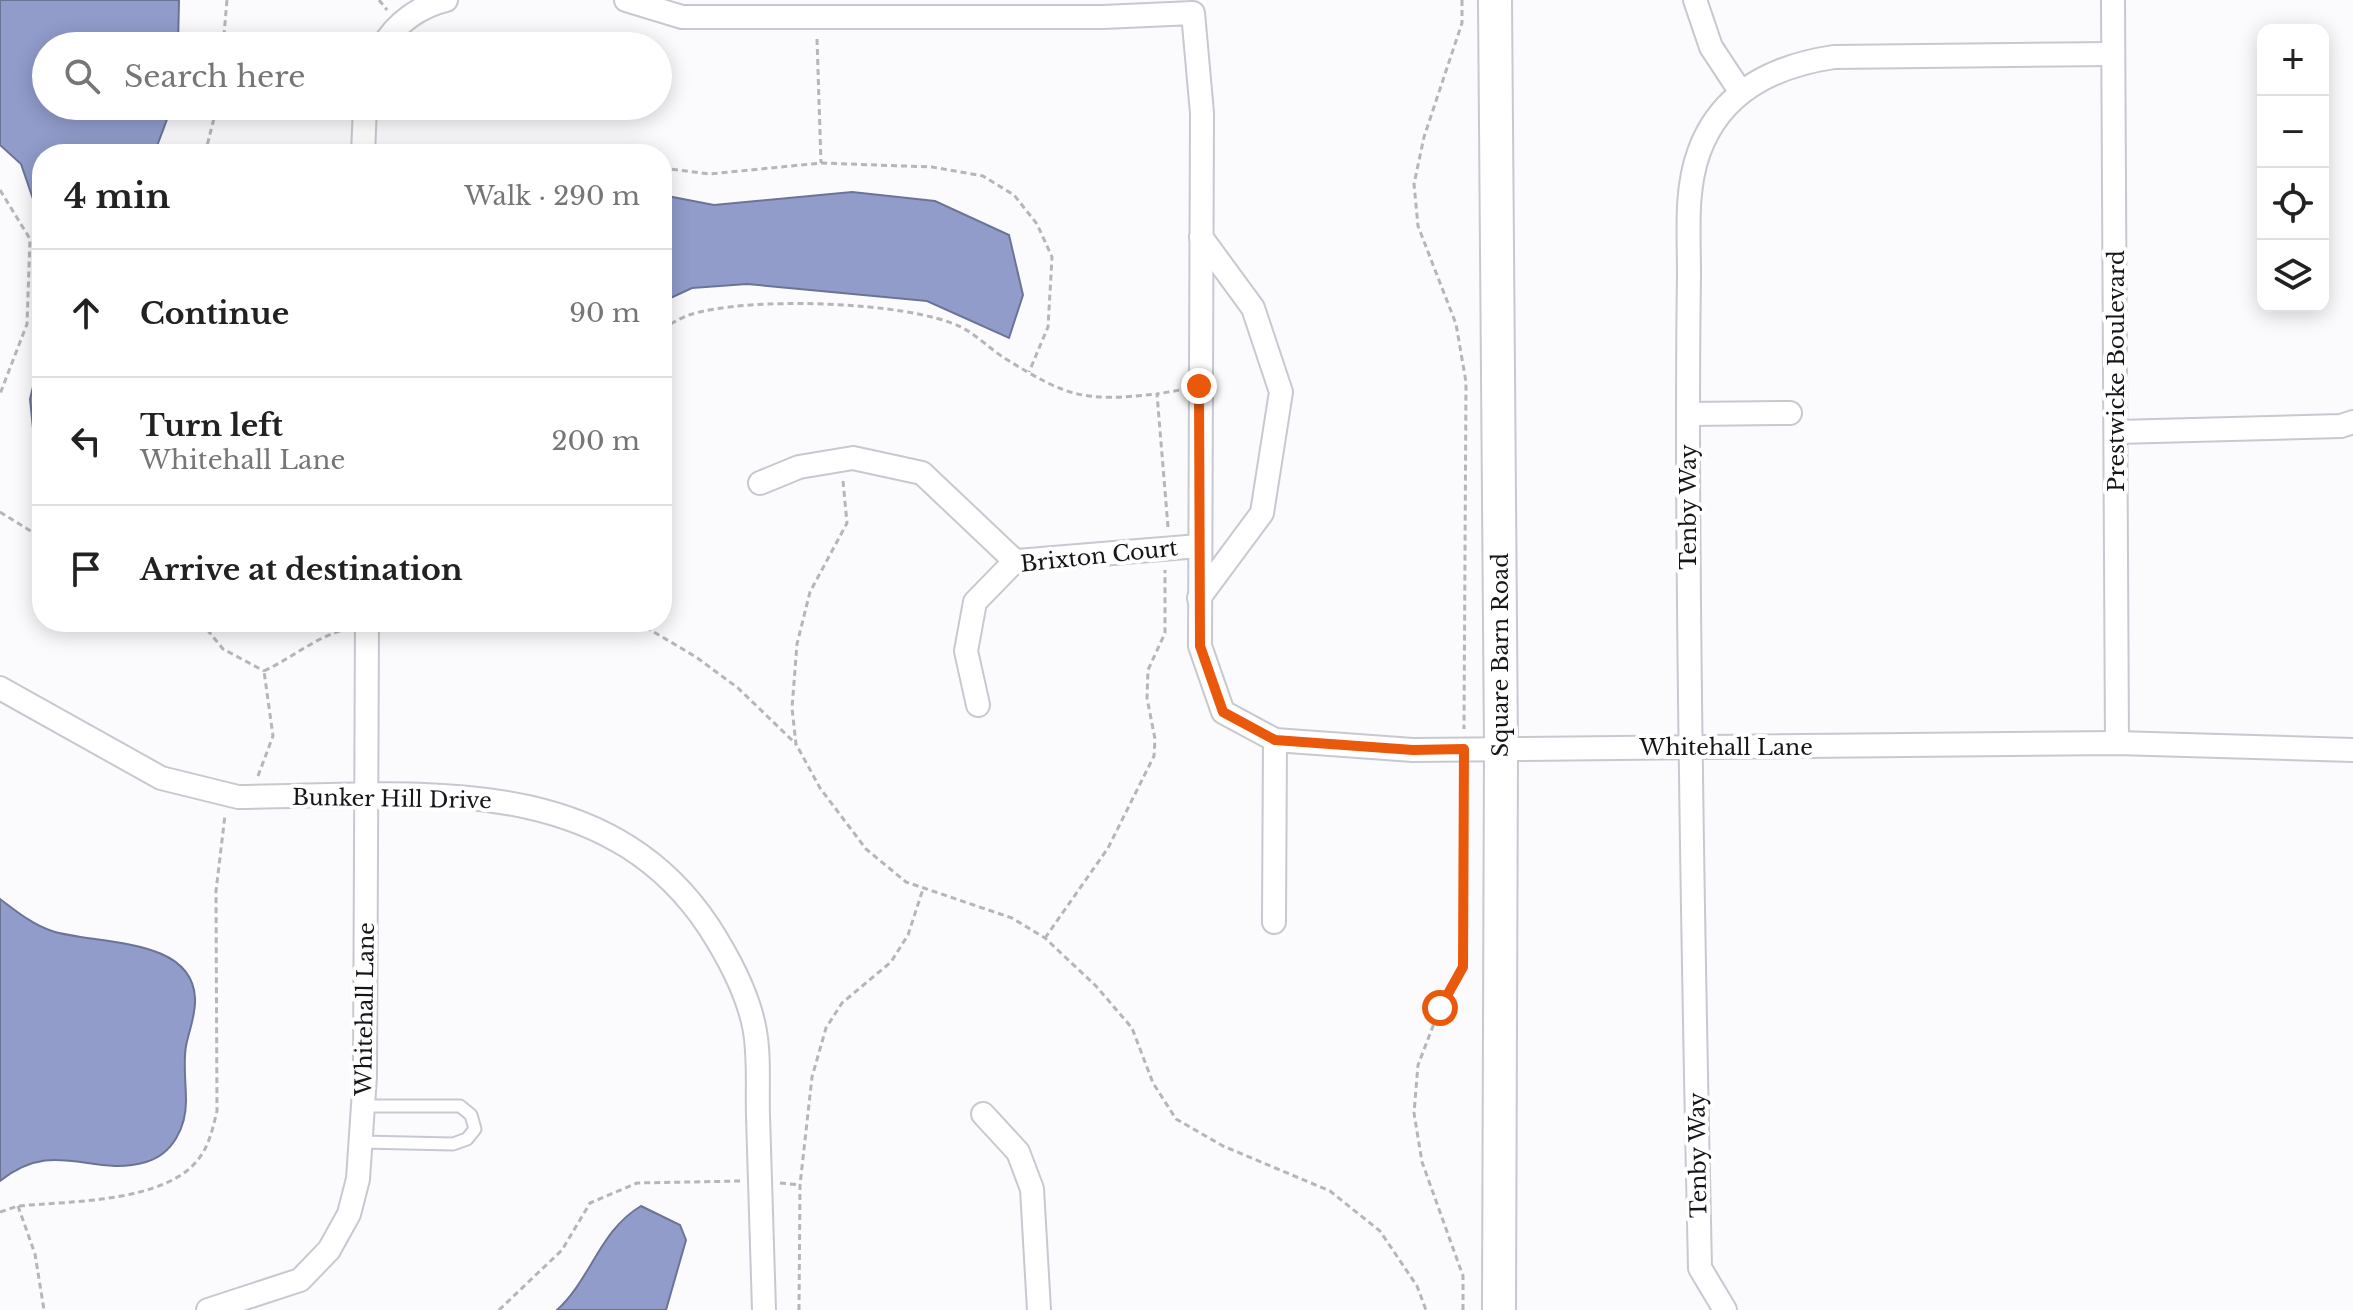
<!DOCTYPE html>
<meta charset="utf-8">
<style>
body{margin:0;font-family:"Libre Baskerville",serif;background:#f2f2f2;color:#222}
.controls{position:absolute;right:24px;top:24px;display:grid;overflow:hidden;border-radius:16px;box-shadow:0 4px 20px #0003}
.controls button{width:72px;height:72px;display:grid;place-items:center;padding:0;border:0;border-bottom:2px solid #e0e0e0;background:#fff;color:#222;font:40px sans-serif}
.stop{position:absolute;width:24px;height:24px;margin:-18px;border:6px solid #ea580c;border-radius:50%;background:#fff}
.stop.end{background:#ea580c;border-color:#fff;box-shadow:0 2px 8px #0008}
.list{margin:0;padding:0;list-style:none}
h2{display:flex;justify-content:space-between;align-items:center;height:104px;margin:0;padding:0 32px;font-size:34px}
h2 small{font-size:26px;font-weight:400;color:#767676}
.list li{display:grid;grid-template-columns:52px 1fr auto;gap:24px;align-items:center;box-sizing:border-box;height:128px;padding:0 32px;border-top:2px solid #e0e0e0}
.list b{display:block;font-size:30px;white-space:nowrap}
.list p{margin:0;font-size:26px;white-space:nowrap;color:#767676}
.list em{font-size:26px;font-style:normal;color:#767676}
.icon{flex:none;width:44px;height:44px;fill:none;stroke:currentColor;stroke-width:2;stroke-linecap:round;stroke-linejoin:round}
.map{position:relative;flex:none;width:2353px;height:1310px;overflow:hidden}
.search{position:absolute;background:#fff;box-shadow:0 4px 20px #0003;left:32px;top:32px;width:640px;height:88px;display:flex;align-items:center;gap:20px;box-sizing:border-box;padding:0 28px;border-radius:44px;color:#767676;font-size:30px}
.panel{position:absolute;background:#fff;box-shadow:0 4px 20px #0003;left:32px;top:144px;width:640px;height:488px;border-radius:32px}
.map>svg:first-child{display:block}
.water{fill:#919ccb;stroke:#6c7496;stroke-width:2}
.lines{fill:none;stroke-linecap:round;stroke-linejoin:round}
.lane-casing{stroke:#c7c9d0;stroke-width:15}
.street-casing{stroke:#c7c9d0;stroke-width:26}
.secondary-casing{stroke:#c7c9d0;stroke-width:36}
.path{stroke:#b6b6b9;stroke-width:3;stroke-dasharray:6 4;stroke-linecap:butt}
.lane{stroke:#fff;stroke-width:11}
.street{stroke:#fff;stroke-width:22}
.secondary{stroke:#fff;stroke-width:32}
.route{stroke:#ea580c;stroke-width:10}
.labels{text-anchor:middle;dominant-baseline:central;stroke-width:8;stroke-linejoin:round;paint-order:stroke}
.street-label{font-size:22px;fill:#161619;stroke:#fff}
</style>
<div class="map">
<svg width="2353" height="1310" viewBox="0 0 2353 1310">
<rect width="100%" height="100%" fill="#fbfbfe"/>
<g class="water">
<path d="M 0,0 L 179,0 L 178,46 L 46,46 L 46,106 L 172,106 L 154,154 L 42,154 L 42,225 L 21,164 L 0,145 Z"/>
<path d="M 852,192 L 935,201 L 1009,235 L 1023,295 L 1009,338 L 927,301 L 747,284 L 692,288 L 662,302 L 662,195 L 714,205 Z"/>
<path d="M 42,350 L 42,467 L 37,467 L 30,399 Z"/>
<path d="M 0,899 C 16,911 33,925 52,931 C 95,945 192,936 195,998 C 196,1015 189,1030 186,1046 C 183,1063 186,1083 186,1101 C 186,1127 173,1154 146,1162 C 91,1178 55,1137 0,1181 Z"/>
<path d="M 641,1206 L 680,1225 L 686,1240 L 666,1310 L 557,1310 C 591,1279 600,1230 641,1206 Z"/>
</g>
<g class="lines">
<defs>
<path id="lane" d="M 361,1142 L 453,1144 L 467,1139 L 475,1129 L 471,1115 L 460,1106 L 363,1106"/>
<g id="street">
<path d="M 626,0 L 682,17 L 1103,17 L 1193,13 L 1202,113 L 1200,646 L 1223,712 L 1275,740 L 1413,750 L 2117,743 L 2353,750"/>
<path d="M 1695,0 L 1711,47 L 1740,91"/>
<path d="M 2113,0 L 2117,743"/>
<path d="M 383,46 C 396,23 420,6 446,0"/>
<path d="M 363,154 L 365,106"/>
<path d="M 1688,414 L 1790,413"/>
<path d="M 2117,432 L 2341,426 L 2353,422"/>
<path d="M 760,483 L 799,467 L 853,458 L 922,473 L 1015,561"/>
<path d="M 1199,598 L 1262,513 L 1281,392 L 1253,308 L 1201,237"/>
<path d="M 0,688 L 161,778 L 238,797 C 407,796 602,766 709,927 C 727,955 747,992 754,1026 C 760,1054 757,1087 758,1116 C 760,1181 762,1245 764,1310"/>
<path d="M 978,705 L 966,651 L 975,602 L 1015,561 L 1199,546"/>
<path d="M 1274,922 L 1275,740"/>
<path d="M 983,1114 L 1018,1152 L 1032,1189 L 1039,1310"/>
<path d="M 208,1310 L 300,1280 L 329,1250 L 349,1214 L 358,1179 L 365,1076 L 367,622"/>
<path d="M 1725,1310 L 1700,1268 C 1694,995 1689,722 1688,450 C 1688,391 1688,333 1689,274 C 1689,234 1685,190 1699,152 C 1721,91 1774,66 1834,57 L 2113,54"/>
</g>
<path id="secondary" d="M 1495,0 L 1501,748 L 1499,1310"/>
</defs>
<use href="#lane" class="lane-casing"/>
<use href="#street" class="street-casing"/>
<use href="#secondary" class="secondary-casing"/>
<g class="path">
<path d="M 379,0 L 387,10"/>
<path d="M 1462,0 L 1462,23 L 1424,137 L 1414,184 L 1418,226 L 1456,324 L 1466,382 L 1464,729"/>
<path d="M 817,39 L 821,163"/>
<path d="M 223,46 L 227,0"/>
<path d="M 205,154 L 217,106"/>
<path d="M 499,154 L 542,150 L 618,154"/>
<path d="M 662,168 L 710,174 L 821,163 L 932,167 L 983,176 L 1014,195 L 1037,224 L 1052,257 L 1048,327 L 1029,372"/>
<path d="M 0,190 L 30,239 L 27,324 L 0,394"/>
<path d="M 662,329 C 671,324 680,318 689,315 C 746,296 908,301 961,327 C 977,335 991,350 1006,359 C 1067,397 1084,402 1156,394"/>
<path d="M 843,481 L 847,523 L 810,592 L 797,644 L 792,708 L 796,744 L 820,788 L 866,849 L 906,882 L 1012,918 L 1045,938 L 1096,986 L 1132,1028 L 1153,1083 L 1176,1119 L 1223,1146 L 1330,1191 L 1380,1231 L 1417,1286 L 1426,1310"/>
<path d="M 0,512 L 42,538"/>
<path d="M 1168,527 L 1157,394 L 1180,390"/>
<path d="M 201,622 L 223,649 L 264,671"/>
<path d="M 624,622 L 639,627"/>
<path d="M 637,622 L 696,657 L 738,688 L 796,744"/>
<path d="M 387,629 L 492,627 L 506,622"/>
<path d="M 264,671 C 292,658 317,636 347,629"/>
<path d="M 258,776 L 273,736 L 264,671"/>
<path d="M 1045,938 L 1108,848 L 1154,756 L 1155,739 L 1147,698 L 1148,670 L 1165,633 L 1165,570"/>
<path d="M 780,1183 L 800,1185"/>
<path d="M 18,1206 L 35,1254 L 44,1310"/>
<path d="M 0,1212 L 18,1206 C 70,1201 168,1203 200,1157 C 210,1143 213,1127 217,1111 L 216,891 L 225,815"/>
<path d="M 499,1310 L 562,1250 L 590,1203 L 637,1183 L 740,1181"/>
<path d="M 799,1310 L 800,1185 L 812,1077 L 826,1028 L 842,1003 L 891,962 L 908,935 L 923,889"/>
<path d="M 1463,1310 L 1463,1276 L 1422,1162 L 1414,1113 L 1418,1065 L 1440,1008 L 1463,967 L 1464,768"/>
</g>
<use href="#lane" class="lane"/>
<use href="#street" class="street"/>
<use href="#secondary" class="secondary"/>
</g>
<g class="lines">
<path class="route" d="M 1199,386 L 1200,646 L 1223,712 L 1275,740 L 1413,750 L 1464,749 L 1463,967 L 1440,1008"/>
</g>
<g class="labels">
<g class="street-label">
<text transform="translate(2116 371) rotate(-90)">Prestwicke Boulevard</text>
<text transform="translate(1688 507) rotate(-90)">Tenby Way</text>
<text transform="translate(1099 556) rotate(-6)">Brixton Court</text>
<text transform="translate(1500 655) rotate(-90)">Square Barn Road</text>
<text x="1726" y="747">Whitehall Lane</text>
<text transform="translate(392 799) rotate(1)">Bunker Hill Drive</text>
<text transform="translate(365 1009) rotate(-89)">Whitehall Lane</text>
<text transform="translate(1698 1155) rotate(-91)">Tenby Way</text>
</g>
</g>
</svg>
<div class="controls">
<button>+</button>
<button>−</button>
<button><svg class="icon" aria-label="locate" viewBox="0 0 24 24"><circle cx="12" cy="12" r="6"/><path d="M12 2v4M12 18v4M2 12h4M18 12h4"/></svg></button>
<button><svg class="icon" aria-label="layers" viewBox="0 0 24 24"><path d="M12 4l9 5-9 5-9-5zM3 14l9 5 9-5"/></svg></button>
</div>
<div class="stop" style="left:1440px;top:1008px"></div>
<div class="stop end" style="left:1199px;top:386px"></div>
<div class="search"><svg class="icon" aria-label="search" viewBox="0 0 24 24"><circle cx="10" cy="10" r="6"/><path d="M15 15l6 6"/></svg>Search here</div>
<section class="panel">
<h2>4 min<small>Walk · 290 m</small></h2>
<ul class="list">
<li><svg class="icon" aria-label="ahead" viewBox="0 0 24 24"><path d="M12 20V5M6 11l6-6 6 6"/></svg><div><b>Continue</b></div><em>90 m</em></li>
<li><svg class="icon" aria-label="left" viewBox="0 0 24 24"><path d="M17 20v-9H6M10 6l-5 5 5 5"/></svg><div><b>Turn left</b><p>Whitehall Lane</p></div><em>200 m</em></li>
<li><svg class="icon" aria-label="arrive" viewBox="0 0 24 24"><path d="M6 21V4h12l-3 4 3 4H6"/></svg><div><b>Arrive at destination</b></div></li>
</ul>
</section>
</div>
